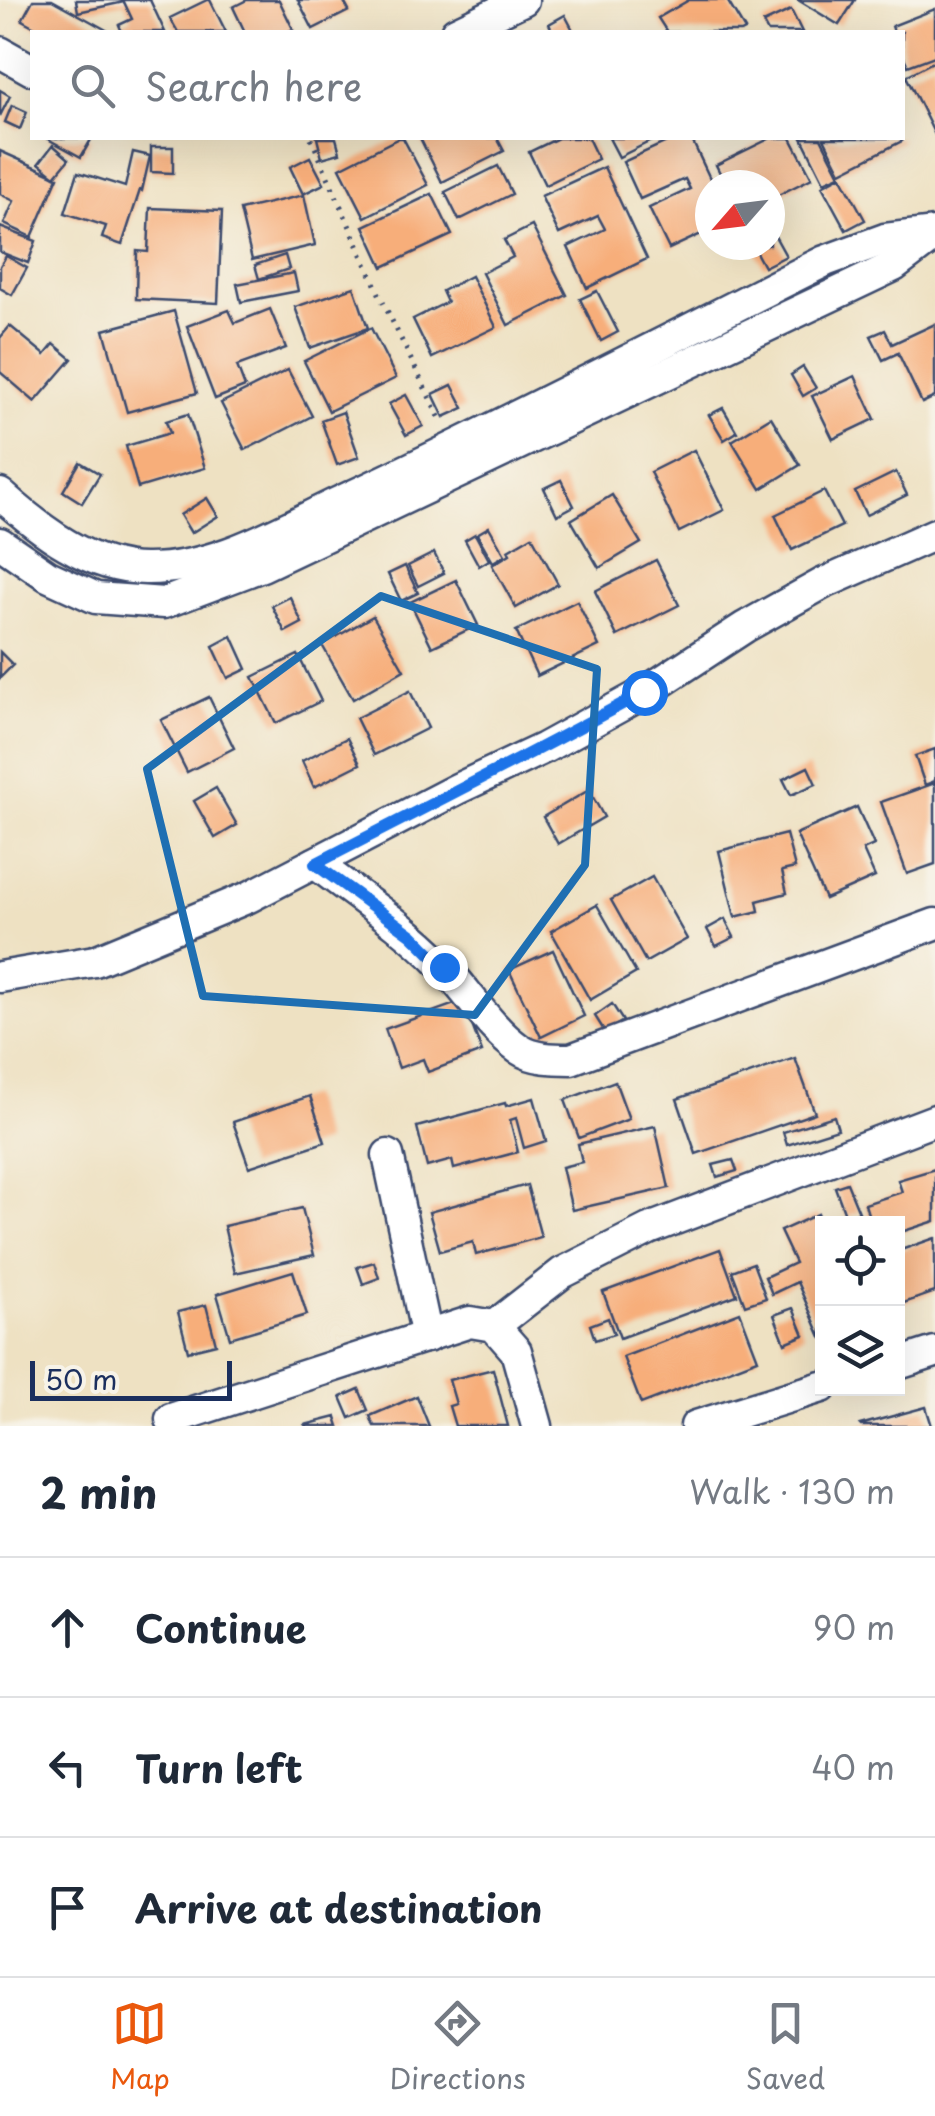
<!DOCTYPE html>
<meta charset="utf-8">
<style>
body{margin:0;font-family:"Playpen Sans",sans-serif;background:#f6f6f7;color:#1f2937}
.controls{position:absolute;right:30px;bottom:30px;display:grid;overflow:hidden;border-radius:0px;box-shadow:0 10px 40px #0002}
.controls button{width:90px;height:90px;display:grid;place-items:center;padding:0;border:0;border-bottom:2px solid #e0e1e3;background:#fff;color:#1f2937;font:50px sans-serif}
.compass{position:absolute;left:695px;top:170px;width:90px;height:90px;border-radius:50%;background:#fff;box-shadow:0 10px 40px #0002;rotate:242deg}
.scale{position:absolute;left:30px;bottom:25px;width:202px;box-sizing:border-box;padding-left:10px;border:5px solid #1b2f5e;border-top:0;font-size:28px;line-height:35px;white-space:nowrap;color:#1b2f5e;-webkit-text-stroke:8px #f7f3e8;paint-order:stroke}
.stop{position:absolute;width:30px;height:30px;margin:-22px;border:8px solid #1a73e8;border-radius:50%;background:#fff}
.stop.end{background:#1a73e8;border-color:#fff;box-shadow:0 2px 10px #0008}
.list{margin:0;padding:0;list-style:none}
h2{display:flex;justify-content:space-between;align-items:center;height:130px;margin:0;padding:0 40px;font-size:42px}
h2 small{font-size:32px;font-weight:400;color:#747a83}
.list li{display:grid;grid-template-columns:65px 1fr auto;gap:30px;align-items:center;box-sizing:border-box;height:140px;padding:0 40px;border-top:2px solid #e0e1e3}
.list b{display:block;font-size:38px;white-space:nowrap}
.list em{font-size:32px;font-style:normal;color:#747a83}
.icon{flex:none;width:55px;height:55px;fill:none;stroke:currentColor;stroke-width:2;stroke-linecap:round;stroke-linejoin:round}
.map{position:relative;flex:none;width:935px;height:1426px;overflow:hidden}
.search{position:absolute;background:#fff;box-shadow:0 10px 40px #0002;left:30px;right:30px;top:30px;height:110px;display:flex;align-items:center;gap:25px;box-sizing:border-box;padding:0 35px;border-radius:0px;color:#747a83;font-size:38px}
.sheet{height:550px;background:#fff}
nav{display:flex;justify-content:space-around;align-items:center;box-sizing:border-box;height:140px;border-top:2px solid #e0e1e3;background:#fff;font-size:28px;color:#747a83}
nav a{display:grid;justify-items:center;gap:5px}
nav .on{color:#ea580c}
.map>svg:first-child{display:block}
.building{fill:#f7ae7a}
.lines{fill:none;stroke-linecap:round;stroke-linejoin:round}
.minor-casing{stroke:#3b4a6d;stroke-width:35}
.path{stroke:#3b4a6d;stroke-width:5;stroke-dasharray:2.5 8;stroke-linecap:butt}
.minor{stroke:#fff;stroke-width:30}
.route{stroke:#1a73e8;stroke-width:12}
.marked{fill:none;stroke:#1f6fb2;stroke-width:8;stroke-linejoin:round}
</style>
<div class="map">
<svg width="935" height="1426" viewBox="0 0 935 1426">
<rect width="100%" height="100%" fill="#f7f3e8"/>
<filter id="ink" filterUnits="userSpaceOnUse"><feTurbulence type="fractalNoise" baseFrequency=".01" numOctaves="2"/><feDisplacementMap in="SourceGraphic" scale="20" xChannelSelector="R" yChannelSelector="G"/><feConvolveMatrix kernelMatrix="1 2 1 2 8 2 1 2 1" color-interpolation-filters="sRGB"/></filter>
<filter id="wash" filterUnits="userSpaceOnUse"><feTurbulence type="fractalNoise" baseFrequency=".0048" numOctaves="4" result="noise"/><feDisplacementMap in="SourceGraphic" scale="40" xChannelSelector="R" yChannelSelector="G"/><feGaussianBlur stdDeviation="2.25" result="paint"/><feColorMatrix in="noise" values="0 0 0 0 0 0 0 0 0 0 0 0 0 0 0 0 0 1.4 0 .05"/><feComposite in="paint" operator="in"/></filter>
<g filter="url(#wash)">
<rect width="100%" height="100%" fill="#eee1c2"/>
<g id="blocks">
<g class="building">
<path d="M 33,0 L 52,0 L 110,32 L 44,32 L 22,20 Z"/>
<path d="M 76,0 L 150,0 L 165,32 L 122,32 L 119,25 L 132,19 L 124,2 L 78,12 Z"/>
<path d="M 207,0 L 210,0 L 226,32 L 178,32 L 170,18 Z"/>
<path d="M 247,0 L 279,0 L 293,29 L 287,32 L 245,32 L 233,7 Z"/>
<path d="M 298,0 L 343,0 L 349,11 L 313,29 Z"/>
<path d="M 689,0 L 727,0 L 745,30 L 741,32 L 667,32 L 658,18 Z"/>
<path d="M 798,0 L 855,0 L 839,25 Z"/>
<path d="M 935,9 L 935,56 L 908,66 L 902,53 L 902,32 L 894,32 L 892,26 Z"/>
<path d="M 791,10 L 802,32 L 768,32 L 763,23 Z"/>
<path d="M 565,15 L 574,32 L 553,32 L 549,24 Z"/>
<path d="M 935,61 L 935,135 L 906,76 Z"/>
<path d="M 0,90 L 10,96 L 0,116 Z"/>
<path d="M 12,105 L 27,112 L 20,129 L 5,122 Z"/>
<path d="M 46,138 L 92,138 L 81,157 Z"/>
<path d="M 317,138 L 336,138 L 340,153 L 322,158 Z"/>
<path d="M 399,138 L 403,138 L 428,185 L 365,217 L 340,168 Z"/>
<path d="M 420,138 L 497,138 L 504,151 L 442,182 Z"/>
<path d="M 558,138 L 588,138 L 598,159 L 545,185 L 529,152 Z"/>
<path d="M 609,138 L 657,138 L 619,157 Z"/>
<path d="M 675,138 L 691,138 L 713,185 L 710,185 L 710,230 L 669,249 L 649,208 L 690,189 L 685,179 L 640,199 L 623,162 Z"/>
<path d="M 771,138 L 791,138 L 812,178 L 770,199 L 770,185 L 726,185 L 716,165 Z"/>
<path d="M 802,138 L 821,138 L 840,175 L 824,182 Z"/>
<path d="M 824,138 L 900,138 L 902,141 L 841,172 Z"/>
<path d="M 53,145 L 69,159 L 55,176 L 39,163 Z"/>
<path d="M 151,147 L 173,147 L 173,173 L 151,172 Z"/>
<path d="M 0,151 L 58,177 L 32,237 L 4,224 L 14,201 L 0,194 Z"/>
<path d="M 133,152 L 150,156 L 142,191 L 140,190 L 122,245 L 102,238 L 106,226 L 65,213 L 78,172 L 125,187 Z"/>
<path d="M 310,157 L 324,184 L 303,194 L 290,167 Z"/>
<path d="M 498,166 L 512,194 L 459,220 L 445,192 Z"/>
<path d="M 604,167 L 647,259 L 587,288 L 568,247 L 605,229 L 598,216 L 559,234 L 541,196 Z"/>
<path d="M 841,176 L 865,220 L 846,230 L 822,186 Z"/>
<path d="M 432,194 L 452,235 L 383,267 L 364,226 Z"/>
<path d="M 304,195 L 315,245 L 252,260 L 240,210 Z"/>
<path d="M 150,208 L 222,211 L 218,303 L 136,299 L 137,251 L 148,252 Z"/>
<path d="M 532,226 L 567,295 L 508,325 L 482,273 L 513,257 L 504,240 Z"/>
<path d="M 0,227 L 36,241 L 28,263 L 0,252 Z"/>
<path d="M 770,227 L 786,256 L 764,267 L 752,245 L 770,245 Z"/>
<path d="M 285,255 L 289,269 L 259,279 L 255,265 Z"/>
<path d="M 6,256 L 27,268 L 12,295 L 0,288 L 0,266 Z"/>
<path d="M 294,273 L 298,291 L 241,302 L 237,284 Z"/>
<path d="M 471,276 L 496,327 L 432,358 L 413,319 L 447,302 L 442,291 Z"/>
<path d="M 354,287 L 368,328 L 310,348 L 295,307 Z"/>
<path d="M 597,291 L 618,332 L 601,341 L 580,299 Z"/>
<path d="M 270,309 L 286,348 L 237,366 L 245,387 L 215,399 L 187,326 L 229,310 L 235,323 Z"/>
<path d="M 174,311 L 197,393 L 127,412 L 104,330 Z"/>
<path d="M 935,324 L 935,397 L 922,403 L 898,353 L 883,360 L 871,336 L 885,330 L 892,344 Z"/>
<path d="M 10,326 L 45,355 L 54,344 L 72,359 L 35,402 L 0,372 L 0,338 Z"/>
<path d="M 371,328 L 396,378 L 329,411 L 304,361 Z"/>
<path d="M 803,367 L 816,388 L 803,396 L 791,375 Z"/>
<path d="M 288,370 L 312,416 L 245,450 L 221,403 Z"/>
<path d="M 855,376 L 875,419 L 833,439 L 812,396 Z"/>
<path d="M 452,385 L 464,408 L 444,417 L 433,394 Z"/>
<path d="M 406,395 L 423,426 L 406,435 L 389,404 Z"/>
<path d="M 723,408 L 737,432 L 724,440 L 709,415 Z"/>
<path d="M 343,412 L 359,457 L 337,465 L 321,420 Z"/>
<path d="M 188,414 L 205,468 L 138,488 L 126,446 L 170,433 L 166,421 Z"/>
<path d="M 771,417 L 800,465 L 761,489 L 732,441 Z"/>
<path d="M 694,450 L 724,510 L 679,532 L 650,472 Z"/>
<path d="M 80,462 L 100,474 L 82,503 L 63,491 Z"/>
<path d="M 896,472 L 907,495 L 866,515 L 855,492 Z"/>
<path d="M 561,480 L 574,506 L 557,515 L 544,488 Z"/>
<path d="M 824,491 L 842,526 L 792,550 L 775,515 Z"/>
<path d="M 612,495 L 641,543 L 599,568 L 571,520 Z"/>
<path d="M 207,498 L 218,516 L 191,533 L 180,515 Z"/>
<path d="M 489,527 L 505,555 L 493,562 L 477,534 Z"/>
<path d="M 475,534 L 489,560 L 479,566 L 465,540 Z"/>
<path d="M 532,536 L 558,584 L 516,608 L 492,565 L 510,554 L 508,550 Z"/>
<path d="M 434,553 L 444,573 L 418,586 L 408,566 Z"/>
<path d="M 656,560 L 679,605 L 617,636 L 595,591 Z"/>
<path d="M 405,566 L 418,593 L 401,601 L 388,574 Z"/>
<path d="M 456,580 L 478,625 L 432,647 L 410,602 Z"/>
<path d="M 290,597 L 302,623 L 285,632 L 272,606 Z"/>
<path d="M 577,601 L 599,646 L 537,676 L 516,631 Z"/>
<path d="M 373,616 L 404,670 L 353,699 L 322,645 Z"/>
<path d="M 232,636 L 247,669 L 228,678 L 213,646 Z"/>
<path d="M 0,652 L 13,665 L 0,678 Z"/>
<path d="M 298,655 L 321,701 L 276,723 L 253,677 Z"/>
<path d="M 410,691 L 428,728 L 374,755 L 356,718 Z"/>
<path d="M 209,697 L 234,748 L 187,772 L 161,720 Z"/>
<path d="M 347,738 L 360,764 L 314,787 L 302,761 Z"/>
<path d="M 935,749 L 935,781 L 925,785 L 915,756 Z"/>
<path d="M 808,767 L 816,784 L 791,795 L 783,779 Z"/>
<path d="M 935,783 L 935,864 L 907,874 L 881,802 Z"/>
<path d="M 216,788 L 237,825 L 215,838 L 194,801 Z"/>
<path d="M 589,790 L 604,817 L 558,844 L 543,817 Z"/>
<path d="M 857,807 L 874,845 L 863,850 L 875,877 L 825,899 L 796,834 Z"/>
<path d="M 786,834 L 795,868 L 782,871 L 787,893 L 757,901 L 759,911 L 735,917 L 719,851 Z"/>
<path d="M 652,877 L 687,939 L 646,962 L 611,900 Z"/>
<path d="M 597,905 L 636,973 L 590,1000 L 551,931 Z"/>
<path d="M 725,919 L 734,937 L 716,946 L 707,929 Z"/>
<path d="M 553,950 L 584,1016 L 541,1037 L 509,970 Z"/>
<path d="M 463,1001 L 482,1052 L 428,1072 L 423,1059 L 399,1068 L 385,1029 Z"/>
<path d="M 612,1004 L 623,1021 L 605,1032 L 595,1016 Z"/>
<path d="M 795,1058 L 815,1113 L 696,1154 L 677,1099 Z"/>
<path d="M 615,1081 L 629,1119 L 579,1138 L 565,1100 Z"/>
<path d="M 310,1096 L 325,1142 L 249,1167 L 233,1122 Z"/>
<path d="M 534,1098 L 546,1141 L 524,1148 L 516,1118 L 510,1120 L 518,1152 L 454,1169 L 452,1160 L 427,1167 L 417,1127 L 505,1103 L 506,1106 Z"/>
<path d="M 834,1116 L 838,1129 L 787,1145 L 783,1132 Z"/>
<path d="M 655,1126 L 669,1188 L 572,1210 L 562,1167 L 582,1162 L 578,1144 Z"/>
<path d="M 733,1160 L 737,1171 L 717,1177 L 713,1165 Z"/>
<path d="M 935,1169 L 935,1221 L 898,1233 L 898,1224 L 871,1224 L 865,1204 L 902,1192 L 898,1180 Z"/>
<path d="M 847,1183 L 859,1212 L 846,1217 L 835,1187 Z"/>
<path d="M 527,1185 L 541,1237 L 476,1255 L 473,1242 L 440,1251 L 429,1212 Z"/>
<path d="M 302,1208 L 314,1255 L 235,1273 L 224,1226 Z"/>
<path d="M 818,1214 L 822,1225 L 822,1339 L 797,1282 L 772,1294 L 765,1277 L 795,1263 L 780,1231 Z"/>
<path d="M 935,1238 L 935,1292 L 898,1305 L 898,1251 Z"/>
<path d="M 720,1249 L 737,1295 L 620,1338 L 603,1292 Z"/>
<path d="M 374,1262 L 379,1278 L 363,1284 L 357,1267 Z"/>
<path d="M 753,1263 L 766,1298 L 745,1305 L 732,1271 Z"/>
<path d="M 293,1271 L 307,1315 L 230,1338 L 217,1294 Z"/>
<path d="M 206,1305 L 216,1344 L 188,1351 L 178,1312 Z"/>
<path d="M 793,1308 L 804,1335 L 785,1343 L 774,1315 Z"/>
<path d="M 740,1312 L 758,1359 L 641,1404 L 623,1357 Z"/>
<path d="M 608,1318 L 614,1334 L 595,1340 L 590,1325 Z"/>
<path d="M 493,1369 L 508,1426 L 455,1426 L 449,1406 L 456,1404 L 449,1380 Z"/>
<path d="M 359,1389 L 368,1410 L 350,1418 L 341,1397 Z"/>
<path d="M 417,1396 L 429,1426 L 374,1426 L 370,1416 Z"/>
<path d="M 926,1407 L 932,1426 L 861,1426 L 860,1425 Z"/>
<path d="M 336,1417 L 339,1426 L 306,1426 L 305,1425 Z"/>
</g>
</g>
</g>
<g filter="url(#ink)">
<use href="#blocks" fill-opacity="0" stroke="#3b4a6d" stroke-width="2.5"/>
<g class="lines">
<defs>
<g id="minor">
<path d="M 456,32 L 523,0"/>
<path d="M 0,52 L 32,70"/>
<path d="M 0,494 C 39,529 90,569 145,569 C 218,570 286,526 350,497 C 510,422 667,340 825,261 L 885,239 L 935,233"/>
<path d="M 0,543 L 48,576 L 96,598 L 164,603 L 262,566 L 894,266 L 935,235"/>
<path d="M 315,863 C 358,896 404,926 441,964 C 468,991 488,1027 519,1049 C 534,1059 554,1059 571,1059 L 935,924"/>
<path d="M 0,977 L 95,961 L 249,897 L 457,789 L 544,748 L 644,693 L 745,627 L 822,584 L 935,534"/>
<path d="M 388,1155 L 427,1337"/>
<path d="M 494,1326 L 562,1273 L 649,1229 L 935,1120"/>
<path d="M 898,1364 L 935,1352"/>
<path d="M 171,1419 L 470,1322 L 494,1326 L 516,1351 L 537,1426"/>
<path d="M 696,1426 L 822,1387"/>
</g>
</defs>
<use href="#minor" class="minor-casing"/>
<path class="path" d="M 311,138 L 381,298 L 441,421"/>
<use href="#minor" class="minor"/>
</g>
</g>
<g class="lines" filter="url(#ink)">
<path class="route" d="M 444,967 L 412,935 L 315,864 C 425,807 536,752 644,692"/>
</g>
<path class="marked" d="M 381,596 L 597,669 L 585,865 L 475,1015 L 203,996 L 147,769 Z"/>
</svg>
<div class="controls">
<button><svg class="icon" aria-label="locate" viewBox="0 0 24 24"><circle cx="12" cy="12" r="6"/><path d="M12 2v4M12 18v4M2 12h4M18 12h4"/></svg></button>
<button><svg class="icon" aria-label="layers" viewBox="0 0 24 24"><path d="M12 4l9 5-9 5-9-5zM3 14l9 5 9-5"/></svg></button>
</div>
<svg class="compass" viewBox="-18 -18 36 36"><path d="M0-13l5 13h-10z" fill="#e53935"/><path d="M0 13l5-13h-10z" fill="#747a83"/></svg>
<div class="scale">50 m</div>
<div class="stop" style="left:644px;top:692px"></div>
<div class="stop end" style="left:444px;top:967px"></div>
<div class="search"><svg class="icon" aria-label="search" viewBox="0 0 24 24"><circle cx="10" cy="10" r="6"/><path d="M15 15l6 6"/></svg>Search here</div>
</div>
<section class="sheet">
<h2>2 min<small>Walk · 130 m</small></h2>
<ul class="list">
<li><svg class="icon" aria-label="ahead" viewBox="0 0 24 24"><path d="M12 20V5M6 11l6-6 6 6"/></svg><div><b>Continue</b></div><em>90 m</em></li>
<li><svg class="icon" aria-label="left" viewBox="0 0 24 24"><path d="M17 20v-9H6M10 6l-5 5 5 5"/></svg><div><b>Turn left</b></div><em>40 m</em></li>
<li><svg class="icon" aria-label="arrive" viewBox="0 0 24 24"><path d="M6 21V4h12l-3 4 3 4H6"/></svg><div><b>Arrive at destination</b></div></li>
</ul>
</section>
<nav>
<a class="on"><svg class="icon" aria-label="map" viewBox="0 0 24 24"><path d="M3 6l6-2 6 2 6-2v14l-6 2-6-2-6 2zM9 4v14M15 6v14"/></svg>Map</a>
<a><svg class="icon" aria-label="directions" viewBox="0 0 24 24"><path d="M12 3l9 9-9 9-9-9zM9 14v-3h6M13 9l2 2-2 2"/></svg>Directions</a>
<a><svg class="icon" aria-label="saved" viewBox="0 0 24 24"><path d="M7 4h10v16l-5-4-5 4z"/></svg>Saved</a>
</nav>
